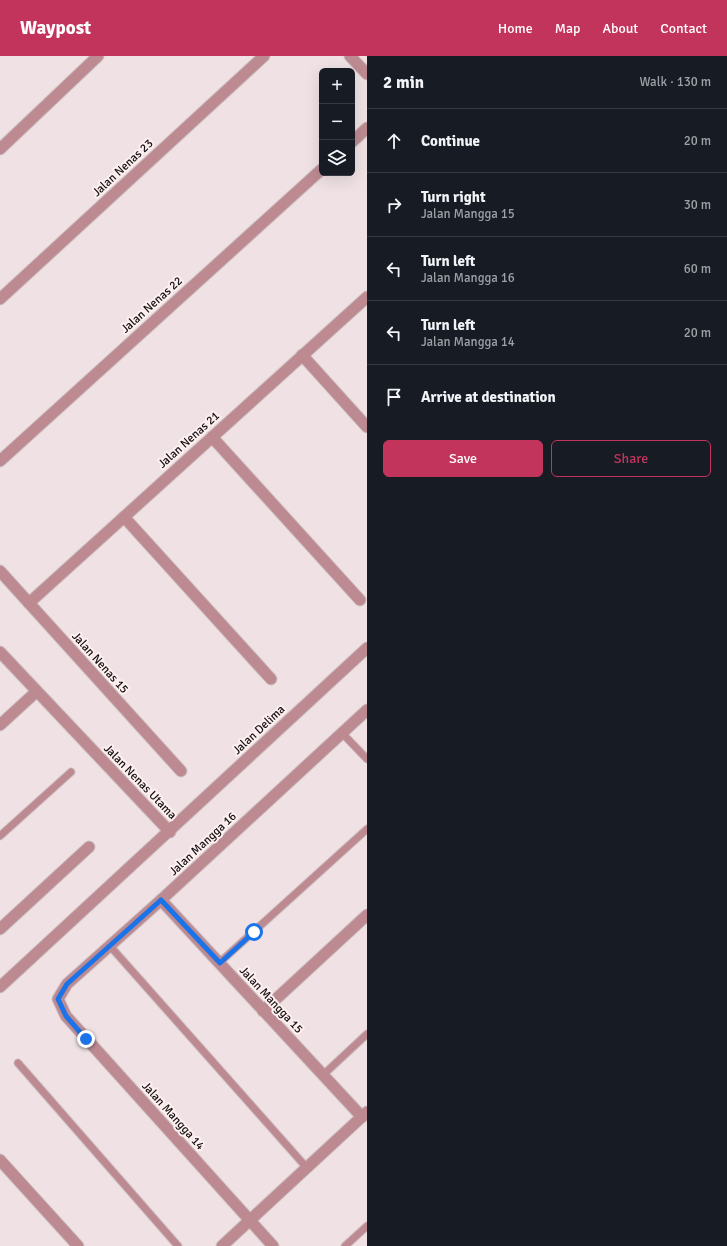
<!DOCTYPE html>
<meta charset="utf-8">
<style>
body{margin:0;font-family:Signika,sans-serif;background:#242831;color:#f1f3f6}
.controls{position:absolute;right:12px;top:12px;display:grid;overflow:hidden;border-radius:6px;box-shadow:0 4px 16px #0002}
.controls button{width:36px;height:36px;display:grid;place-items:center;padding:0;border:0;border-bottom:1px solid #363941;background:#171b24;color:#f1f3f6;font:20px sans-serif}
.stop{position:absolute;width:12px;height:12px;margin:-9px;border:3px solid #1a73e8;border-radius:50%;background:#fff}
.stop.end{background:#1a73e8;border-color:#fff;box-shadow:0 1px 4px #0008}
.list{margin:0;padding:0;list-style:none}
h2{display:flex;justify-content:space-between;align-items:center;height:52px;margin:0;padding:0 16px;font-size:17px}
h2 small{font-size:13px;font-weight:400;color:#9ea1a6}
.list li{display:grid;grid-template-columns:26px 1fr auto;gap:12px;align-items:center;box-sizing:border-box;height:64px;padding:0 16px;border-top:1px solid #363941}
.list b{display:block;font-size:15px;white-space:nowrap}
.list p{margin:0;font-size:13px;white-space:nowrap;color:#9ea1a6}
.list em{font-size:13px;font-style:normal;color:#9ea1a6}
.actions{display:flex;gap:8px;padding:12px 16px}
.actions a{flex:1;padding:9px 0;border:1px solid #c3345c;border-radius:6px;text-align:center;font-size:14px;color:#c3345c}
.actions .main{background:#c3345c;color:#fff}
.icon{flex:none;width:22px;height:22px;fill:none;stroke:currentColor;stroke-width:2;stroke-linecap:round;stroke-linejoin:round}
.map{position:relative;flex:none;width:367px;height:1190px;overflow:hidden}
header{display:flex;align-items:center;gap:24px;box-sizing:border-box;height:56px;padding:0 20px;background:#c3345c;color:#fff}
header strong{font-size:19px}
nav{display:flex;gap:22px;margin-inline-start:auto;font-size:14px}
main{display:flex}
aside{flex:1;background:#171b24}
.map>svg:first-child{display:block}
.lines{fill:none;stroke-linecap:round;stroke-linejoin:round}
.service-casing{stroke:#cdc0c2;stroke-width:9}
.minor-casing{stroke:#cdc0c2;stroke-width:13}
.tertiary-casing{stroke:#cdc0c2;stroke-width:13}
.service{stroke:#bd8a91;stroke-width:7}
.minor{stroke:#bd8a91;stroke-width:11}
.tertiary{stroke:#bd8a91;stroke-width:11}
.route{stroke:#1a73e8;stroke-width:5}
.labels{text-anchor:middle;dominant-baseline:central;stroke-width:4;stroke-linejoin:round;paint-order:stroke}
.street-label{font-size:12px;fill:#140f10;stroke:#fef0f1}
</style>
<header>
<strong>Waypost</strong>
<nav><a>Home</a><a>Map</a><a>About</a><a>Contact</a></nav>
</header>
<main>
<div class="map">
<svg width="367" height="1190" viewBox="0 0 367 1190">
<rect width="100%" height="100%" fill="#f0e2e4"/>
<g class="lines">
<defs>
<g id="service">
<path d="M 342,677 L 367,703"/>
<path d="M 0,780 L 71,716"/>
<path d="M 110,890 L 307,1112"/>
<path d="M 219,907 L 367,773"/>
<path d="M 18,1007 L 178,1190"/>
<path d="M 323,1019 L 367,978"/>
<path d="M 345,1190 L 367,1170"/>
</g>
<g id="minor">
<path d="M 350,0 L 367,18"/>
<path d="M 352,86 L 367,72"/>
<path d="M 0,93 L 98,0"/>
<path d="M 0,243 L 264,0"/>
<path d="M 302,299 L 367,371"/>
<path d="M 212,381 L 360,544"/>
<path d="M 0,405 L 322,113"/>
<path d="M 124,461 L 271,623"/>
<path d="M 0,515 L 181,715"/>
<path d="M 29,547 L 367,241"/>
<path d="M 0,669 L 36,636"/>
<path d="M 161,844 L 362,1061"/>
<path d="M 0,873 L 89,791"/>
<path d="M 263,955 L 367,859"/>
<path d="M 0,1104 L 78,1190"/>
<path d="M 222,1190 L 367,1056"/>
<path d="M 273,1190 L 66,960 L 58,943 L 67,928 L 161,844 L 367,654"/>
</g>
<g id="tertiary">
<path d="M 0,596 L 170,776"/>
<path d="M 0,931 L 367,592"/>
</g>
</defs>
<use href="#service" class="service-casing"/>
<use href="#minor" class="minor-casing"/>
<use href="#tertiary" class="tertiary-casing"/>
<use href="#service" class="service"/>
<use href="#minor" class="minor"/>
<use href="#tertiary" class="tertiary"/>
</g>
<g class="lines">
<path class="route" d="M 86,983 L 66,960 L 58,943 L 67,928 L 161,844 L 220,907 L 254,876"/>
</g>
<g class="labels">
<g class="street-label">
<text transform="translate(123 112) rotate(-43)">Jalan Nenas 23</text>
<text transform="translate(152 249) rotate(-42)">Jalan Nenas 22</text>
<text transform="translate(189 384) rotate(-42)">Jalan Nenas 21</text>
<text transform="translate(100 607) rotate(48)">Jalan Nenas 15</text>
<text transform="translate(259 674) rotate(-43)">Jalan Delima</text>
<text transform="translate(140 726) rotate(46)">Jalan Nenas Utama</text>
<text transform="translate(203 788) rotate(-43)">Jalan Mangga 16</text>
<text transform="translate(271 944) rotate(47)">Jalan Mangga 15</text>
<text transform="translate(173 1060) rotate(48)">Jalan Mangga 14</text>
</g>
</g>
</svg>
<div class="controls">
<button>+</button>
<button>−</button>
<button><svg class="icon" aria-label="layers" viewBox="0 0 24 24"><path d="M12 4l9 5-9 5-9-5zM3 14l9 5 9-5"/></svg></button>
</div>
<div class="stop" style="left:254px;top:876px"></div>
<div class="stop end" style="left:86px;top:983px"></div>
</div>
<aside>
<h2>2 min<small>Walk · 130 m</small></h2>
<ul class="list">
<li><svg class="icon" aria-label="ahead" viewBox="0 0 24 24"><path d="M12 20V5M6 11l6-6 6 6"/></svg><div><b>Continue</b></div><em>20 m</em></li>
<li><svg class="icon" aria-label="right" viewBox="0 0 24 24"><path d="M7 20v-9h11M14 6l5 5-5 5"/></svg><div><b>Turn right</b><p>Jalan Mangga 15</p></div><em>30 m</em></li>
<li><svg class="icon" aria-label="left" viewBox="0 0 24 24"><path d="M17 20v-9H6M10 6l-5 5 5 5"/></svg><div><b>Turn left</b><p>Jalan Mangga 16</p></div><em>60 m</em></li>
<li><svg class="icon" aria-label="left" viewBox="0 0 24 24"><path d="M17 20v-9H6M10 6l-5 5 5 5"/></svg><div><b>Turn left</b><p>Jalan Mangga 14</p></div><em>20 m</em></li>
<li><svg class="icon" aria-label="arrive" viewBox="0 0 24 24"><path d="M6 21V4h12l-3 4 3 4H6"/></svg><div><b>Arrive at destination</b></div></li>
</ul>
<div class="actions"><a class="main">Save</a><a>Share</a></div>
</aside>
</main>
